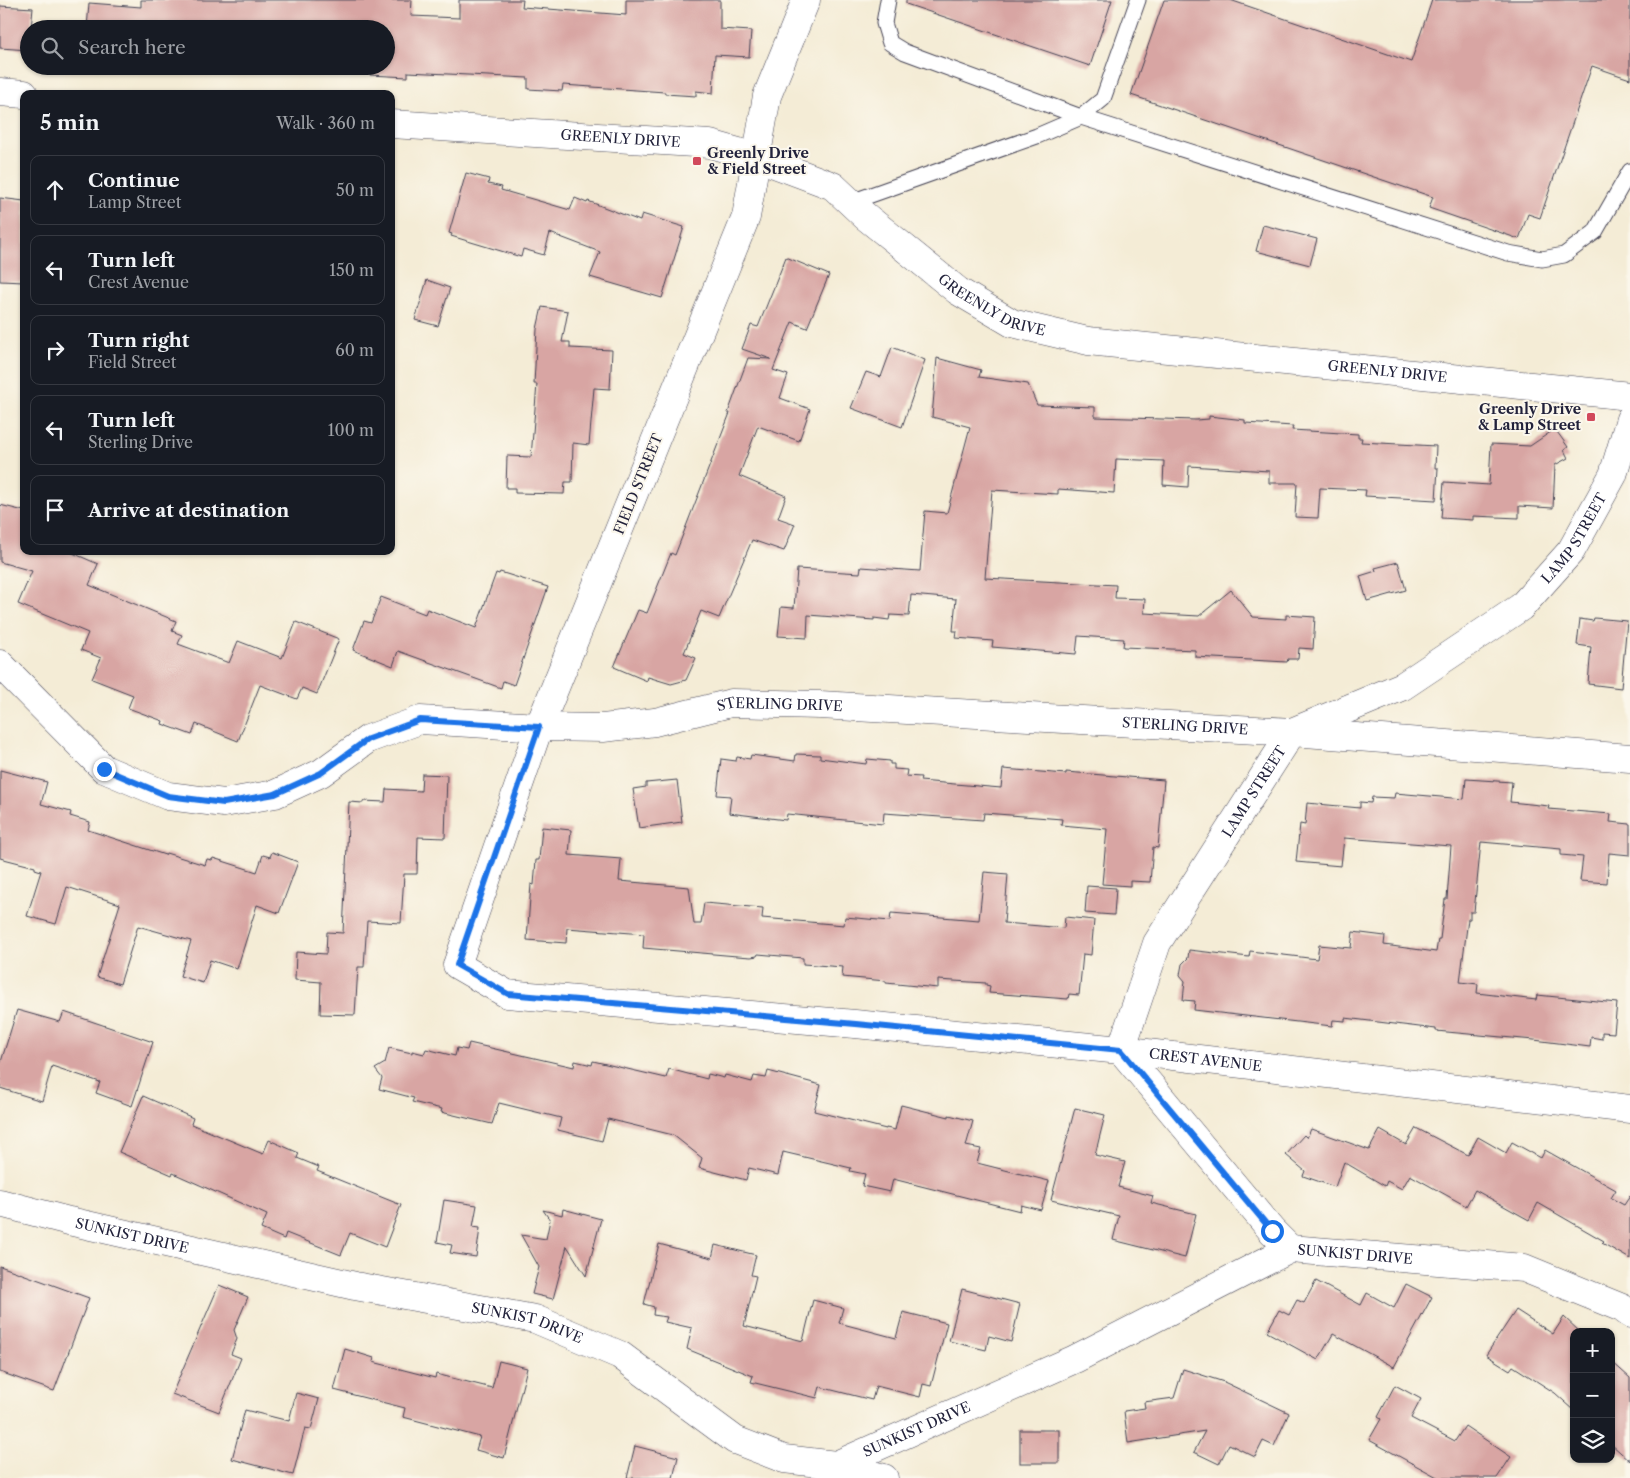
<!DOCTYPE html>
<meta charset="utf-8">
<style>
body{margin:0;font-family:"Libre Caslon Text",serif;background:#20242c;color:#f1f3f6}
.controls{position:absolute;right:15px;bottom:15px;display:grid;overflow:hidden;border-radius:10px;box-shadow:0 1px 4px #0004}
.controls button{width:45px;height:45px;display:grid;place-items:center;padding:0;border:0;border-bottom:1px solid #363941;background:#171b24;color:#f1f3f6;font:25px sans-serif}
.stop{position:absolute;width:15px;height:15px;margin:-11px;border:4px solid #1a73e8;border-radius:50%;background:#fff}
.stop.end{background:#1a73e8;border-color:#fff;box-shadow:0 1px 5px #0008}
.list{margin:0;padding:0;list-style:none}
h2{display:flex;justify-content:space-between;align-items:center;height:65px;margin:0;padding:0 20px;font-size:21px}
h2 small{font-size:16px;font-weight:400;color:#9ea1a6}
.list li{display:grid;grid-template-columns:32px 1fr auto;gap:15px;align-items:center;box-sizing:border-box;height:70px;margin:0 10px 10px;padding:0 10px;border:1px solid #363941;border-radius:10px}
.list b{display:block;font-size:19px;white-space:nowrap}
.list p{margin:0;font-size:16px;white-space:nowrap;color:#9ea1a6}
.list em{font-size:16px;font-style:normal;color:#9ea1a6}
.icon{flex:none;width:28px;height:28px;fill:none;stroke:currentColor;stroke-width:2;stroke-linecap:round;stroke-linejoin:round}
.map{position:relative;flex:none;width:1630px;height:1478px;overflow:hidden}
.search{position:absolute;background:#171b24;box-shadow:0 1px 4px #0004;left:20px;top:20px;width:375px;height:55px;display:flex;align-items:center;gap:12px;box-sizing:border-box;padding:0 18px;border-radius:28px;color:#9ea1a6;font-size:19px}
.panel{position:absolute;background:#171b24;box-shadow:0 1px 4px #0004;left:20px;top:90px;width:375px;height:465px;border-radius:10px}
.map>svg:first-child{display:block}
.building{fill:#d8a5a3}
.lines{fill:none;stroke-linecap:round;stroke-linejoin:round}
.lane-casing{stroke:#424052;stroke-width:17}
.street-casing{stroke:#424052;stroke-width:29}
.lane{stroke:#fff;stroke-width:15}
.street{stroke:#fff;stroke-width:28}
.route{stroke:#1a73e8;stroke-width:6}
.poi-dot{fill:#d1495b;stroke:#fbf7ec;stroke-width:2}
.labels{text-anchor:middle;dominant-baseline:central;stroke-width:4;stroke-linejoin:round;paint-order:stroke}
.street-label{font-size:14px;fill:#22223b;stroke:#fbf7ec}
.poi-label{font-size:14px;font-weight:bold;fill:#22223b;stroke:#fbf7ec;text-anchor:start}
</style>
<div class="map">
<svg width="1630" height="1478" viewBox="0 0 1630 1478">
<rect width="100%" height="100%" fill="#fbf7ec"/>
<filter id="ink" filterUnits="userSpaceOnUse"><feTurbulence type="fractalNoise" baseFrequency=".02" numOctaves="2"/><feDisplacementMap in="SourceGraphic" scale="10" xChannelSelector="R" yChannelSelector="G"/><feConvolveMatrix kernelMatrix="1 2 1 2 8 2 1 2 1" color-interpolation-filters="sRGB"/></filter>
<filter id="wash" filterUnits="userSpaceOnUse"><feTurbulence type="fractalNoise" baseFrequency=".0096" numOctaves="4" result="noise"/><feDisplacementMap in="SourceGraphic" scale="20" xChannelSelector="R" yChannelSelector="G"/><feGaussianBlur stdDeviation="1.12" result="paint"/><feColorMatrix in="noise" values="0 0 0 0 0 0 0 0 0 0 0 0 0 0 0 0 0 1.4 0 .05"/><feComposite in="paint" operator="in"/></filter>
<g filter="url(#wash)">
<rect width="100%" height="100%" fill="#f4ecd6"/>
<g id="blocks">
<g class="building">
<path d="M 141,0 L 412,0 L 411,16 L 459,18 L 459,0 L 523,0 L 522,7 L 626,15 L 626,0 L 720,0 L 720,29 L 751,31 L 749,57 L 715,55 L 713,93 L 696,91 L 696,96 L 665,94 L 665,92 L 563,85 L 562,91 L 528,89 L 528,78 L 408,72 L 408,77 L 370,75 L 370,66 L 386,66 L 386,29 L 87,29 L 89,3 L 141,7 Z"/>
<path d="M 906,0 L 1112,0 L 1090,66 L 906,4 Z"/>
<path d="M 1164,0 L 1230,0 L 1411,62 L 1432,0 L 1630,0 L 1630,79 L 1592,66 L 1540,218 L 1528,214 L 1519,239 L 1429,208 L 1433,197 L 1131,95 Z"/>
<path d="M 0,6 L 33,8 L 31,29 L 29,29 L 29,50 L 0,48 Z"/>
<path d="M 466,173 L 489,179 L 488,184 L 502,187 L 501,190 L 570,210 L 575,198 L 587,203 L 588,201 L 640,221 L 642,214 L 684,227 L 662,298 L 590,277 L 600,252 L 550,233 L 544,255 L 523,249 L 521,257 L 451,236 L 452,234 L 449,233 Z"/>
<path d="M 0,198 L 24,201 L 24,282 L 0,281 Z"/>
<path d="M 1263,225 L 1317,239 L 1310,265 L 1256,251 Z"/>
<path d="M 786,257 L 829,275 L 807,328 L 792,322 L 773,370 L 788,375 L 780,398 L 810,409 L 799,441 L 758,426 L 739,476 L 786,496 L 778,518 L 795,524 L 784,551 L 752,540 L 719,618 L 701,611 L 684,653 L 696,658 L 686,680 L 671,684 L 648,677 L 647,681 L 614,667 L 638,610 L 647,613 L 671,553 L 675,555 L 730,413 L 728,413 L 748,358 L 771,359 L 742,349 L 751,325 L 758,327 Z"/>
<path d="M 427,280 L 450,288 L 438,326 L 415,320 Z"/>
<path d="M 542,307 L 568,311 L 562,342 L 570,342 L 570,348 L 612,350 L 610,389 L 594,388 L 589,445 L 573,443 L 572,482 L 565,482 L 564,494 L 515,493 L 515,488 L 506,488 L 507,456 L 531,457 L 537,384 L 534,384 L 537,329 Z"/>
<path d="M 892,347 L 925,360 L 902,427 L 851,408 L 866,372 L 881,377 Z"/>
<path d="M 937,358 L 981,370 L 979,377 L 1028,384 L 1037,405 L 1095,407 L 1095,417 L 1196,420 L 1209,419 L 1209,416 L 1245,420 L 1245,423 L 1293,426 L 1292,430 L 1358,434 L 1358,438 L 1362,438 L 1361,442 L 1436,446 L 1435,468 L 1438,468 L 1436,500 L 1365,496 L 1366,490 L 1320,488 L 1318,518 L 1295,517 L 1297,483 L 1269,483 L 1269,471 L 1189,466 L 1188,487 L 1163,485 L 1164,461 L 1116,459 L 1114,493 L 1058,489 L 1058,494 L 992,490 L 985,578 L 1116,585 L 1115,598 L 1145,599 L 1144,613 L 1199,616 L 1231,590 L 1253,617 L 1286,619 L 1286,615 L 1315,617 L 1313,649 L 1299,648 L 1298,659 L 1288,659 L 1287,662 L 1195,657 L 1195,650 L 1123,647 L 1124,639 L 1078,636 L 1076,654 L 992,647 L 993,641 L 956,638 L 957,631 L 953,631 L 956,599 L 911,595 L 909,616 L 890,615 L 889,620 L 874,618 L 874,620 L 808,615 L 807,638 L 778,636 L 781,607 L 794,608 L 797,569 L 860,573 L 861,567 L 920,571 L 925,511 L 947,513 L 970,427 L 932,417 Z"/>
<path d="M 1555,429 L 1568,447 L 1564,450 L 1568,458 L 1555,465 L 1553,508 L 1519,506 L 1519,518 L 1473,516 L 1473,520 L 1441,518 L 1444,482 L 1489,485 L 1491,444 L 1530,446 Z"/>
<path d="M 0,505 L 24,511 L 24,551 L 68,551 L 98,564 L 89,585 L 176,621 L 172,631 L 182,635 L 178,644 L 229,663 L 238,641 L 282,658 L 296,622 L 339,639 L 317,694 L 302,688 L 297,699 L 260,685 L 238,741 L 196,724 L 192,735 L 162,724 L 163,721 L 128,708 L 133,695 L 92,679 L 101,658 L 81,650 L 88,633 L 18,604 L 32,571 L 0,562 Z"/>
<path d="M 1398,562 L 1406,590 L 1367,601 L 1360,576 L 1376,571 L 1375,568 Z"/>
<path d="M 500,572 L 548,587 L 514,685 L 503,681 L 501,688 L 398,651 L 393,666 L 353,650 L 364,621 L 371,623 L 381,597 L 425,614 L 427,609 L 476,628 L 496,573 L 499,574 Z"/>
<path d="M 1594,618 L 1627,621 L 1621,688 L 1588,684 L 1591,647 L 1577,645 L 1580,619 L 1593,621 Z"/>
<path d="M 796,754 L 820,755 L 820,758 L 866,764 L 867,759 L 890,761 L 890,764 L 894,764 L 894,769 L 907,770 L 906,776 L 921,777 L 920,781 L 1001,788 L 1003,769 L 1066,774 L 1066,772 L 1164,780 L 1158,848 L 1153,847 L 1150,882 L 1130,881 L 1130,886 L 1102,884 L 1107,829 L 1061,825 L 1062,819 L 984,813 L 983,820 L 884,813 L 883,824 L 787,814 L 786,820 L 729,813 L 731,796 L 717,795 L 721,759 L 736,761 L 737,757 L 750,759 L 751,755 L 795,761 Z"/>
<path d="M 0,770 L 47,782 L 41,804 L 71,812 L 70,816 L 90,822 L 88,830 L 165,855 L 166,853 L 205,865 L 207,859 L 212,860 L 213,858 L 257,872 L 263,855 L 270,857 L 272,852 L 298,862 L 279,913 L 257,905 L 237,969 L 210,960 L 203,983 L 180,976 L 191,941 L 138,926 L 120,984 L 97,977 L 120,904 L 67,887 L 56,924 L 27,916 L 41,871 L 35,869 L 35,867 L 0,858 Z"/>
<path d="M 422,774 L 447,775 L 445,838 L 418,837 L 417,874 L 404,874 L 401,923 L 367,921 L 364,967 L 358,967 L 355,1015 L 320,1014 L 321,982 L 295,980 L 296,952 L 326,954 L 327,932 L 343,933 L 349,802 L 363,803 L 363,801 L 385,802 L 386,789 L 421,791 Z"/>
<path d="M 1466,779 L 1512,782 L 1510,802 L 1549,806 L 1548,809 L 1611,814 L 1610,822 L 1630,824 L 1630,855 L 1609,853 L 1607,883 L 1580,881 L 1583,857 L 1561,855 L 1561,849 L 1481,842 L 1474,912 L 1470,912 L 1470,919 L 1468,919 L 1460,982 L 1478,984 L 1477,993 L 1536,1000 L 1537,995 L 1617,1003 L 1614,1033 L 1602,1032 L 1602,1039 L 1591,1037 L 1590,1047 L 1534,1040 L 1436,1031 L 1436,1029 L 1345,1018 L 1345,1021 L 1333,1020 L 1332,1026 L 1194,1010 L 1195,1001 L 1183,1000 L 1185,981 L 1180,975 L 1182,964 L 1188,958 L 1189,950 L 1249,957 L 1250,951 L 1317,959 L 1319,945 L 1351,948 L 1353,932 L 1385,936 L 1384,945 L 1436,952 L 1438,939 L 1440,939 L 1445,899 L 1447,899 L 1451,846 L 1344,838 L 1341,866 L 1296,862 L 1300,824 L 1305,825 L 1307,803 L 1360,808 L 1360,802 L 1371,803 L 1372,797 L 1394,798 L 1395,793 L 1464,799 Z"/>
<path d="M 677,780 L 682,822 L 639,828 L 633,789 L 646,787 L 646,783 Z"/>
<path d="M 542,827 L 571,830 L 569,855 L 621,859 L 619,881 L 689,887 L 694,924 L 701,924 L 704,903 L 763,908 L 762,918 L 844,925 L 845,917 L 890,921 L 891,913 L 979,920 L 984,872 L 1008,874 L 1004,923 L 1064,928 L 1065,917 L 1094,920 L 1091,955 L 1083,954 L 1079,995 L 1069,994 L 1068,999 L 989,993 L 990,986 L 986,985 L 986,983 L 938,980 L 938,988 L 886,983 L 886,981 L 842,977 L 843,967 L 803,964 L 803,958 L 758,954 L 757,956 L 751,957 L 737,956 L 643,948 L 644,934 L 567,928 L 566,943 L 527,940 L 531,884 L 534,885 L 536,860 L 539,860 Z"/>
<path d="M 1087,886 L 1116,888 L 1114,915 L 1085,913 Z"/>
<path d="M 17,1010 L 60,1022 L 64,1012 L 153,1042 L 132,1106 L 96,1093 L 100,1082 L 52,1066 L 42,1101 L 0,1088 L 0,1065 Z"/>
<path d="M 469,1043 L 574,1067 L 575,1061 L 592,1065 L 593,1061 L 666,1078 L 669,1069 L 707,1079 L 708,1074 L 724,1078 L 725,1075 L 752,1082 L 754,1076 L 766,1078 L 768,1071 L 821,1085 L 814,1111 L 886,1129 L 886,1128 L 895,1130 L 901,1105 L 949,1117 L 949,1115 L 973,1121 L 966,1146 L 981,1149 L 977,1163 L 1049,1181 L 1041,1210 L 1021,1205 L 1020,1211 L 893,1179 L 890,1192 L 862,1186 L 865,1174 L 850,1171 L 851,1168 L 783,1152 L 778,1175 L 749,1168 L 746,1180 L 699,1168 L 702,1158 L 673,1135 L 608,1119 L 602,1141 L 558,1130 L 561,1118 L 499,1103 L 492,1124 L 441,1112 L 442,1109 L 412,1102 L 414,1098 L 379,1089 L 382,1078 L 375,1069 L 385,1063 L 389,1048 L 412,1053 L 412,1051 L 424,1054 L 426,1049 L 455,1056 L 457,1048 L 467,1050 Z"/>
<path d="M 143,1096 L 193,1118 L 191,1124 L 263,1154 L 269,1140 L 299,1153 L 297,1158 L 319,1167 L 317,1171 L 401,1205 L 385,1247 L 350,1233 L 341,1255 L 286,1233 L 284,1239 L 261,1229 L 267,1215 L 173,1173 L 172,1175 L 119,1152 Z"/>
<path d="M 1075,1108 L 1105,1115 L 1095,1155 L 1125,1162 L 1118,1187 L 1153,1196 L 1151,1203 L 1196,1214 L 1185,1258 L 1113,1240 L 1119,1216 L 1051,1200 Z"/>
<path d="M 1416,1128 L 1468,1155 L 1478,1137 L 1506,1153 L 1512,1142 L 1541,1158 L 1545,1150 L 1616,1190 L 1611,1198 L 1624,1205 L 1630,1196 L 1630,1259 L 1602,1243 L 1604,1241 L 1538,1203 L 1529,1220 L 1475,1190 L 1466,1206 L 1410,1175 L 1402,1189 L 1387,1181 L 1385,1186 L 1344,1162 L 1335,1187 L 1303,1176 L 1305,1171 L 1286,1155 L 1304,1135 L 1307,1138 L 1311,1129 L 1369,1150 L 1380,1130 L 1406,1145 Z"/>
<path d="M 444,1200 L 477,1205 L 473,1227 L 480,1228 L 476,1257 L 450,1253 L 452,1245 L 437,1242 Z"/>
<path d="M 563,1209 L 601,1219 L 586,1276 L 567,1246 L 553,1299 L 532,1294 L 539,1267 L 521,1235 L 546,1239 L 550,1220 L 543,1210 L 562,1215 Z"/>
<path d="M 659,1244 L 712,1258 L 715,1245 L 756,1255 L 751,1275 L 756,1276 L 744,1326 L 803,1341 L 813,1300 L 843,1308 L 839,1323 L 896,1338 L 903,1312 L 947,1323 L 931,1386 L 923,1384 L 920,1397 L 876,1386 L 872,1400 L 820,1387 L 817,1398 L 751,1382 L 753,1376 L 687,1349 L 692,1328 L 665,1322 L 667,1317 L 653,1315 L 654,1307 L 644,1304 Z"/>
<path d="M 0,1266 L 89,1298 L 54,1391 L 0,1372 Z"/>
<path d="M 1316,1281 L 1361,1305 L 1367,1293 L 1394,1308 L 1406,1284 L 1432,1297 L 1394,1367 L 1333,1334 L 1318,1360 L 1267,1332 L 1279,1310 L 1289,1315 L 1297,1300 L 1304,1303 Z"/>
<path d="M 219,1285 L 248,1297 L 234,1330 L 237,1339 L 231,1354 L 241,1358 L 219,1412 L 172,1394 Z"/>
<path d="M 962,1289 L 1020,1304 L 1011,1342 L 989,1336 L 986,1350 L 949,1341 Z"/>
<path d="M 1516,1310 L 1553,1334 L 1564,1317 L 1580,1332 L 1574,1332 L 1574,1410 L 1555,1393 L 1513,1366 L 1510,1370 L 1486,1355 Z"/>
<path d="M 345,1349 L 374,1358 L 373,1362 L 435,1378 L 436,1374 L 492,1388 L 499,1361 L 527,1368 L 504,1458 L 476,1450 L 480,1437 L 403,1417 L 405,1408 L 334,1390 Z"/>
<path d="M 1611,1361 L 1630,1378 L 1630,1461 L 1611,1444 Z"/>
<path d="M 1183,1369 L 1224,1382 L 1289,1413 L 1274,1446 L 1263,1441 L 1255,1457 L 1229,1444 L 1219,1464 L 1194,1452 L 1205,1431 L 1128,1443 L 1124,1411 L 1145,1408 L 1144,1402 L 1174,1398 Z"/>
<path d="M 1395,1385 L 1421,1399 L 1411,1418 L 1455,1441 L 1465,1426 L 1511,1457 L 1497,1478 L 1439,1478 L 1369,1440 L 1381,1419 L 1378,1417 Z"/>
<path d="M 296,1393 L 319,1399 L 311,1429 L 305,1428 L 293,1475 L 232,1459 L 245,1410 L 289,1421 Z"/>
<rect x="1020" y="1430" width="39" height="33"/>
<path d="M 635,1446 L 678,1457 L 673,1478 L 627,1478 Z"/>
</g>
</g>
</g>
<g filter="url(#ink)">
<use href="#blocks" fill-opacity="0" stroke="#424052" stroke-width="1"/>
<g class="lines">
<defs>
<g id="lane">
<path d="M 888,0 L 884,23 L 890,43 L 905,52 L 1081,117 L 1508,253 L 1542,259 L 1564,255 L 1595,232 L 1630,171"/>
<path d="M 851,202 L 1037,136 L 1081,117 L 1103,99 L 1138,0"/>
</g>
<g id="street">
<path id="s1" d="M 806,0 L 767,96 L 746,217 L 539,727 L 457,965 L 507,994 L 855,1024 L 1121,1050 L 1630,1109"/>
<path d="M 0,92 L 24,94"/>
<path id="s2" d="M 391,124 L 710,144 L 756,157 L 833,186 L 865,216 L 958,291 L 1012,323 L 1088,341 L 1630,396"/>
<path id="s3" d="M 0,664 L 104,769 L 168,796 L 224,803 L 275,794 L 321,773 L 368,739 L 420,720 L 539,727 L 603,728 L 655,722 L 731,703 L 820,705 L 1292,732 L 1630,758"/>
<path id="s4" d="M 0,1203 L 69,1221 L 355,1286 L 535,1319 L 620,1355 L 735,1440 L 784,1459 L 836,1465 L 1075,1359 L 1290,1249 L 1524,1268 L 1622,1308 L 1630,1314"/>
<path id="s5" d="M 1290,1249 L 1272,1231 L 1121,1050 L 1157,943 L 1292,732 L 1403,686 L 1521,607 L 1571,551 L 1613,475 L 1630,419"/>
<path d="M 836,1465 L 884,1478"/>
</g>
</defs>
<use href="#lane" class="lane-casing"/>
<use href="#street" class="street-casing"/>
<use href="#lane" class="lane"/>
<use href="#street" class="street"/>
</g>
</g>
<g class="lines" filter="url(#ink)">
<path class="route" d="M 104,769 L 168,796 L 224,803 L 275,794 L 321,773 L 368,739 L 420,720 L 539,727 L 457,965 L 508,994 L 856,1024 L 1121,1050 L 1272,1231"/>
</g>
<g class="poi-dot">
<rect x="692" y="156" width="10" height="10" rx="2.5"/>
<rect x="1586" y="412" width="10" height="10" rx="2.5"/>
</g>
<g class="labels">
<g class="street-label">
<text stroke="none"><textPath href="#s2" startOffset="230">GREENLY DRIVE</textPath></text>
<text stroke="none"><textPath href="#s2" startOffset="650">GREENLY DRIVE</textPath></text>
<text stroke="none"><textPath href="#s2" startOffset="1055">GREENLY DRIVE</textPath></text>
<text transform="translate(638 484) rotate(-68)">FIELD STREET</text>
<text stroke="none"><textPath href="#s5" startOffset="974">LAMP STREET</textPath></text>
<text stroke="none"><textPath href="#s3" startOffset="852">STERLING DRIVE</textPath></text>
<text stroke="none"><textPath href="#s3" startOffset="1258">STERLING DRIVE</textPath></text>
<text stroke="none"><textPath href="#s5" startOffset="554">LAMP STREET</textPath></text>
<text stroke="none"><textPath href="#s1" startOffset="1788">CREST AVENUE</textPath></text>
<text stroke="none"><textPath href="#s4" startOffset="136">SUNKIST DRIVE</textPath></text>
<text stroke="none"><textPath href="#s4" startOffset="1456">SUNKIST DRIVE</textPath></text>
<text stroke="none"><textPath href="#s4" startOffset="541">SUNKIST DRIVE</textPath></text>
<text stroke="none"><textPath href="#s4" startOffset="976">SUNKIST DRIVE</textPath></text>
</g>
<g class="poi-label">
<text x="707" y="153">Greenly Drive<tspan x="707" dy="16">&amp; Field Street</tspan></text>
<text x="1581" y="409" text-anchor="end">Greenly Drive<tspan x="1581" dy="16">&amp; Lamp Street</tspan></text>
</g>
</g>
</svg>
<div class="controls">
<button>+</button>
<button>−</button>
<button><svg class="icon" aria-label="layers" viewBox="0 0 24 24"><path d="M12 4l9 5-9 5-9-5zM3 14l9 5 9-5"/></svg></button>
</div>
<div class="stop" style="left:1272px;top:1231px"></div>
<div class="stop end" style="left:104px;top:769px"></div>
<div class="search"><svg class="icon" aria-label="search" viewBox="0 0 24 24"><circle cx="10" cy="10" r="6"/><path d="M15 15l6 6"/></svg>Search here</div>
<section class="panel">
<h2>5 min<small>Walk · 360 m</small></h2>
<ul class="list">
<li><svg class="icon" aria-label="ahead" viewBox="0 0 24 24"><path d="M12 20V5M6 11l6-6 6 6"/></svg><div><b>Continue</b><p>Lamp Street</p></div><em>50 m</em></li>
<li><svg class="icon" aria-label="left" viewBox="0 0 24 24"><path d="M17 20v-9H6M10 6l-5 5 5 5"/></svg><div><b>Turn left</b><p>Crest Avenue</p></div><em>150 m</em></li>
<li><svg class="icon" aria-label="right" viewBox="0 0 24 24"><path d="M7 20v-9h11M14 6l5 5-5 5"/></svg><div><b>Turn right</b><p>Field Street</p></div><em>60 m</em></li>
<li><svg class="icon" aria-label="left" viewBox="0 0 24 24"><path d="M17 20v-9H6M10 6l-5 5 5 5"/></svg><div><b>Turn left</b><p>Sterling Drive</p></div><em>100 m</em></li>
<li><svg class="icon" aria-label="arrive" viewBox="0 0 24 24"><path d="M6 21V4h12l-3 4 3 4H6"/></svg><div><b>Arrive at destination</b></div></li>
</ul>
</section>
</div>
